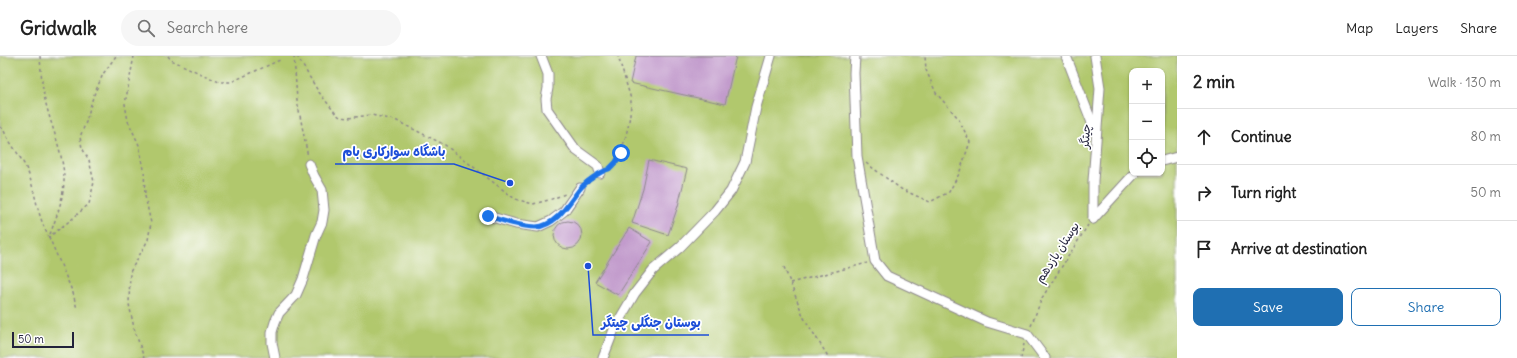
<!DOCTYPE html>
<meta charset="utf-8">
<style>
body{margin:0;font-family:Delius,"Playpen Sans Arabic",sans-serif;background:#f6f6f6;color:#222}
.controls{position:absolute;right:12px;top:12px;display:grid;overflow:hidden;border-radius:8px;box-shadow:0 1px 3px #0004}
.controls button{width:36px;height:36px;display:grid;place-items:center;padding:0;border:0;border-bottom:1px solid #e0e0e0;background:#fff;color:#222;font:20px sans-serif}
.scale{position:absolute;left:12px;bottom:10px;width:62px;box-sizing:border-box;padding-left:4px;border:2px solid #22223b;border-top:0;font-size:11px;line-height:14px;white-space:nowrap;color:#22223b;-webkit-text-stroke:3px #fff;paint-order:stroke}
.stop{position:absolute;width:12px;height:12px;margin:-9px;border:3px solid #1a73e8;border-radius:50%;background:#fff}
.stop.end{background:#1a73e8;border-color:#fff;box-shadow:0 1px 4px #0008}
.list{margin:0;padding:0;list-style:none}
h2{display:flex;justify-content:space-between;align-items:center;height:52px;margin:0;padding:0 16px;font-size:17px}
h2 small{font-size:13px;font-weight:400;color:#767676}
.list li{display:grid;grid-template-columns:26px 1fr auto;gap:12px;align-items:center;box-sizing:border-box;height:56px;padding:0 16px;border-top:1px solid #e0e0e0}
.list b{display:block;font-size:15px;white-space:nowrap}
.list em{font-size:13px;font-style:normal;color:#767676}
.actions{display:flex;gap:8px;padding:12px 16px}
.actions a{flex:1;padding:9px 0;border:1px solid #1f6fb2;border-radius:8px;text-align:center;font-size:14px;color:#1f6fb2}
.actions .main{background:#1f6fb2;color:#fff}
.icon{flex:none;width:22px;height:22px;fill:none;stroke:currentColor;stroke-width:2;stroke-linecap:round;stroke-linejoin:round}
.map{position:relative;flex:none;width:1177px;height:302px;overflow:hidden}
header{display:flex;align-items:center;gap:24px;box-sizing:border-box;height:56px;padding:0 20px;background:#fff;border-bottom:1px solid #e0e0e0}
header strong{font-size:19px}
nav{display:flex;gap:22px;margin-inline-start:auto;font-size:14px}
.search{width:280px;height:36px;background:#f6f6f6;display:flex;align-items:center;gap:10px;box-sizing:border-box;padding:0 14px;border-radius:22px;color:#767676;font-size:15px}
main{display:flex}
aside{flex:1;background:#fff}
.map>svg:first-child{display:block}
.green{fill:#b1c86d;stroke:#6a7554;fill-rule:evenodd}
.building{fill:#c29bcc}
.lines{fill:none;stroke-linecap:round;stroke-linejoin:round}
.minor-casing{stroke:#8c878a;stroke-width:11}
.path{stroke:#8c878a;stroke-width:1.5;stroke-dasharray:3 3;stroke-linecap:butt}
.minor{stroke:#fff;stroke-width:9}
.route{stroke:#1a73e8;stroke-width:5}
.labels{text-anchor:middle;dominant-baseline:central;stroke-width:3.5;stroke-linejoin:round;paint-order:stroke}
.street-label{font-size:12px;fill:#22223b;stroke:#fff}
.leader{fill:none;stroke:#1d4ed8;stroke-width:1.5}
.callout-dot{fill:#1d4ed8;stroke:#fff;stroke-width:1.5}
.callout-label{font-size:13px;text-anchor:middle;font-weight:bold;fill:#1d4ed8;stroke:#fff;stroke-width:3.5;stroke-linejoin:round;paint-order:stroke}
</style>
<header>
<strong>Gridwalk</strong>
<div class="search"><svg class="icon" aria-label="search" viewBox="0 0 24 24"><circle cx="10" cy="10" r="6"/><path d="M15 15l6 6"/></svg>Search here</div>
<nav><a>Map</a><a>Layers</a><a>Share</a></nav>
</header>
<main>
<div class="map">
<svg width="1177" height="302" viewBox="0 0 1177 302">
<rect width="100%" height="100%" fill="#fff"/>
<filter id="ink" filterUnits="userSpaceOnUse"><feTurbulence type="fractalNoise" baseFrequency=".025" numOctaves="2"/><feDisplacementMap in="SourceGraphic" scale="8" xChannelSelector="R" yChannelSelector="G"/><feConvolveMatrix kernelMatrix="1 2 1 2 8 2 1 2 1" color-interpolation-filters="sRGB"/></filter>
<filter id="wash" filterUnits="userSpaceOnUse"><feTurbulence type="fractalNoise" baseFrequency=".012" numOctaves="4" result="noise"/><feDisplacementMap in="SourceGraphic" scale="16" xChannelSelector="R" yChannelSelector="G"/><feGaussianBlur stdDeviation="0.9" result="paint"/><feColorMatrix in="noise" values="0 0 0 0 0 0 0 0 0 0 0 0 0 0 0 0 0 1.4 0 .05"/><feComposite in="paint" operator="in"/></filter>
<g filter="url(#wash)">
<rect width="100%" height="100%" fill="#f5ecd8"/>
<path class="green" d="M 0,0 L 1177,0 L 1177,302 L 0,302 ZM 1132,15 L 1162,15 L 1162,117 L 1132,117 Z"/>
<g id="blocks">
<g class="building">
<path d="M 636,0 L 736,0 L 725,48 L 630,27 Z"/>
<path d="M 649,104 L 687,113 L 678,150 L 668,179 L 632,167 L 643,133 Z"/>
<circle cx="568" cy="179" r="14"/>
<path d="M 629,172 L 652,186 L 618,239 L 595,226 Z"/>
</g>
</g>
</g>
<g filter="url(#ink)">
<use href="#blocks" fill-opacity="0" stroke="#8c878a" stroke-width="1"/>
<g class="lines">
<defs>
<g id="minor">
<path d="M 541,0 L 548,18 L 548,32 L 546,43 L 547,53 L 576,94 L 598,110 L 600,117"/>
<path d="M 855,0 L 854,17 L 857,100 L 875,205 L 887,220 L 987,266 L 1027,278 L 1045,302"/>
<path d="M 1066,0 L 1096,77"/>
<path d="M 1162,105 L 1177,101"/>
<path d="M 488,160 L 516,168 L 538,171 L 551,165 L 564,155 L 580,132"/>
<path d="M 1093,163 L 1093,125 L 1100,32 L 1095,0"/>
<path d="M 1093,163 L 1135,117"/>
<path d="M 275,302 L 272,287 L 272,276 L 275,266 L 279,257 L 296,239 L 303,223 L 316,179 L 322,166 L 324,154 L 322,134 L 314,120 L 309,108"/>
<path d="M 603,302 L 615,271 L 635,237 L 653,214 L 680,191 L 715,155 L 731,135 L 745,106 L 756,51 L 771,0"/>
</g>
</defs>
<use href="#minor" class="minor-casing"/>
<g class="path">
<path d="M 40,0 C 41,16 42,33 46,48 C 52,72 62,95 64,119 C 65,140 56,162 49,181 L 73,237 L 77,253"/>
<path d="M 134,0 L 125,48 L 128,65 L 139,89 L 144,113 L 145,140 L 151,167 L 148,184 L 130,216 L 129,248 L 134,272 L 144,302"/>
<path d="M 168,0 L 171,4 L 219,26 L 231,26 L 280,4"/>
<path d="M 294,0 L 297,44 L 308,101"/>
<path d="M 297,0 L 318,35 L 336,58 L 340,61 L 348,62 L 371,59 L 395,64 L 445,89 L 515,143 L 533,148 L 549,144 L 565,138"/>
<path d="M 0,71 L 3,73 C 10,89 23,102 29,119 C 36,140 38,162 49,181 L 72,163 L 89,148 L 94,126 L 89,104 L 82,92 L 80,81 L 86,66 L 93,41 L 103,18 L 116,0"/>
<path d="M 866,107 L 901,133 L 930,146 L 949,136 L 959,118 L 970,86 L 958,62 L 936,37 L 926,14 L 925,0"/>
<path d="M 608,114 C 624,101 631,63 631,43 L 618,0"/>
<path d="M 587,128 L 593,123"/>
<path d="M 784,211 L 804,262 L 829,302"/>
<path d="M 790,227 L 867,207"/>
<path d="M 1031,270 L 1042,242 L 1088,169"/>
<path d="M 1021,302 L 1024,288"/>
</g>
<use href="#minor" class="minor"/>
</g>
</g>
<g class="lines" filter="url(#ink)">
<path class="route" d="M 488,160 C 503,165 521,171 536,171 C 556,170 569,147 579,134 C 586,125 600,116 609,113 L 616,106 L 621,97"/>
</g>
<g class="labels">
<g class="street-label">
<text transform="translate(1085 80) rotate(-86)">چیتگر</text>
<text transform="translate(1057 196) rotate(-57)">بوستان یازدهم</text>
</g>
</g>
<path class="leader" d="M510 127L454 108H335M588 210L593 279H709"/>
<g class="callout-dot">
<circle cx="510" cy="127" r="4"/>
<circle cx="588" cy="210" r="4"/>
</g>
<g class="callout-label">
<text x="394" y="100">باشگاه سوارکاری بام</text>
<text x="651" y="271">بوستان جنگلی چیتگر</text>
</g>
</svg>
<div class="controls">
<button>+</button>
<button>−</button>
<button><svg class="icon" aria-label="locate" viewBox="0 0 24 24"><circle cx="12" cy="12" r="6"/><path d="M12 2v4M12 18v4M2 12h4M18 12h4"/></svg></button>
</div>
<div class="scale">50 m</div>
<div class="stop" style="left:621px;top:97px"></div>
<div class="stop end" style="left:488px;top:160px"></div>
</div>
<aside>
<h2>2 min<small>Walk · 130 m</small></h2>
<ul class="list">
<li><svg class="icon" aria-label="ahead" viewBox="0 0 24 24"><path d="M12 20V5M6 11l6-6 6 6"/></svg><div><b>Continue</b></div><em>80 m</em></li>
<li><svg class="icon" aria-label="right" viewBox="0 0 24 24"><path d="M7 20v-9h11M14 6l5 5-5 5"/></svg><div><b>Turn right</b></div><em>50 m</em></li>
<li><svg class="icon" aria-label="arrive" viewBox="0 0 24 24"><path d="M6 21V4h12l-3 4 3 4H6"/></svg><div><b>Arrive at destination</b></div></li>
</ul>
<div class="actions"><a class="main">Save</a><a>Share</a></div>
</aside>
</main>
